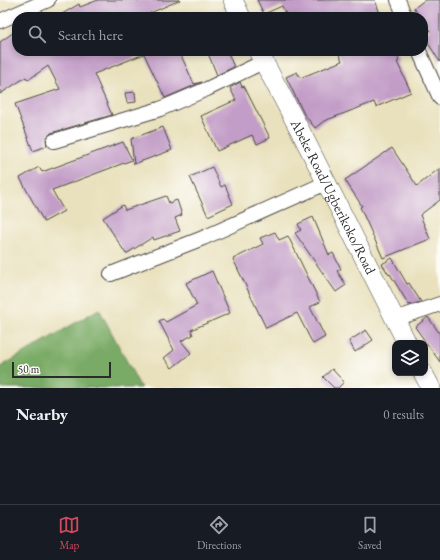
<!DOCTYPE html>
<style>
body{margin:0;font-family:"EB Garamond",serif;background:#20242c;color:#f1f3f6}
.controls{position:absolute;right:12px;bottom:12px;display:grid;overflow:hidden;border-radius:8px;box-shadow:0 2px 6px #0003}
.controls button{width:36px;height:36px;display:grid;place-items:center;padding:0;border:0;border-bottom:1px solid #363941;background:#171b24;color:#f1f3f6;font:20px sans-serif}
.scale{position:absolute;left:12px;bottom:10px;width:99px;box-sizing:border-box;padding-left:4px;border:2px solid #2b2b2b;border-top:0;font-size:11px;line-height:14px;white-space:nowrap;color:#2b2b2b;-webkit-text-stroke:3px #fdfcf7;paint-order:stroke}
.list{margin:0;padding:0;list-style:none}
h2{display:flex;justify-content:space-between;align-items:center;height:52px;margin:0;padding:0 16px;font-size:17px}
h2 small{font-size:13px;font-weight:400;color:#9ea1a6}
.icon{flex:none;width:22px;height:22px;fill:none;stroke:currentColor;stroke-width:2;stroke-linecap:round;stroke-linejoin:round}
.map{position:relative;flex:none;width:440px;height:388px;overflow:hidden}
.search{position:absolute;background:#171b24;box-shadow:0 2px 6px #0003;left:12px;right:12px;top:12px;height:44px;display:flex;align-items:center;gap:10px;box-sizing:border-box;padding:0 14px;border-radius:16px;color:#9ea1a6;font-size:15px}
.sheet{height:116px;background:#171b24}
nav{display:flex;justify-content:space-around;align-items:center;box-sizing:border-box;height:56px;border-top:1px solid #363941;background:#171b24;font-size:11px;color:#9ea1a6}
nav a{display:grid;justify-items:center;gap:2px}
nav .on{color:#d1495b}
.map>svg:first-child{display:block}
.forest{fill:#7aab66;stroke:#526b48}
.building{fill:#c29dc7}
.lines{fill:none;stroke-linecap:round;stroke-linejoin:round}
.street-casing{stroke:#484641;stroke-width:16}
.secondary-casing{stroke:#484641;stroke-width:20}
.street{stroke:#fff;stroke-width:14}
.secondary{stroke:#fff;stroke-width:19}
.labels{text-anchor:middle;dominant-baseline:central;stroke-width:3;stroke-linejoin:round;paint-order:stroke}
.street-label{font-size:14px;fill:#2b2b2b;stroke:#fdfcf7}
</style>
<div class="map">
<svg width="440" height="388" viewBox="0 0 440 388">
<rect width="100%" height="100%" fill="#fdfcf7"/>
<filter id="ink" filterUnits="userSpaceOnUse"><feTurbulence type="fractalNoise" baseFrequency=".025" numOctaves="2"/><feDisplacementMap in="SourceGraphic" scale="8" xChannelSelector="R" yChannelSelector="G"/><feConvolveMatrix kernelMatrix="1 2 1 2 8 2 1 2 1" color-interpolation-filters="sRGB"/></filter>
<filter id="wash" filterUnits="userSpaceOnUse"><feTurbulence type="fractalNoise" baseFrequency=".012" numOctaves="4" result="noise"/><feDisplacementMap in="SourceGraphic" scale="16" xChannelSelector="R" yChannelSelector="G"/><feGaussianBlur stdDeviation="0.9" result="paint"/><feColorMatrix in="noise" values="0 0 0 0 0 0 0 0 0 0 0 0 0 0 0 0 0 1.4 0 .05"/><feComposite in="paint" operator="in"/></filter>
<g filter="url(#wash)">
<rect width="100%" height="100%" fill="#e9e1bd"/>
<path class="forest" d="M 99,309 L 141,388 L 0,388 L 0,367 Z"/>
<g id="blocks">
<g class="building">
<path d="M 98,0 L 180,0 L 141,17 L 57,17 L 79,4 L 80,7 Z"/>
<path d="M 257,0 L 375,0 L 381,17 L 287,17 L 282,6 L 264,14 Z"/>
<path d="M 425,0 L 440,0 L 440,62 L 423,35 L 430,31 L 423,21 L 423,17 L 420,17 L 414,8 Z"/>
<path d="M 17,30 L 17,51 L 179,51 L 194,84 L 202,82 L 165,98 L 144,54 L 94,74 L 112,115 L 51,133 L 46,139 L 47,146 L 33,151 L 15,104 L 60,89 L 48,66 L 28,80 L 26,77 L 0,94 L 0,42 Z"/>
<path d="M 207,51 L 227,51 L 234,67 L 217,75 Z"/>
<path d="M 338,51 L 396,51 L 399,61 L 397,62 L 411,92 L 376,107 L 374,102 L 324,121 L 315,128 L 304,114 L 286,77 L 297,72 L 300,78 L 342,61 Z"/>
<path d="M 240,82 L 242,87 L 244,86 L 270,138 L 257,144 L 252,135 L 217,151 L 201,116 L 236,100 L 230,88 Z"/>
<path d="M 135,92 L 136,102 L 127,103 L 125,93 Z"/>
<path d="M 163,127 L 172,150 L 134,164 L 131,139 Z"/>
<path d="M 123,142 L 132,160 L 52,190 L 64,211 L 44,222 L 20,178 L 39,167 L 42,172 Z"/>
<path d="M 392,148 L 417,186 L 440,168 L 440,200 L 420,215 L 430,239 L 383,258 L 360,207 L 362,206 L 345,180 Z"/>
<path d="M 212,167 L 221,187 L 225,185 L 233,204 L 208,216 L 190,177 Z"/>
<path d="M 166,196 L 169,203 L 177,200 L 182,215 L 175,218 L 180,231 L 154,240 L 153,237 L 126,254 L 103,218 L 123,205 L 125,210 Z"/>
<path d="M 313,217 L 329,255 L 333,253 L 341,269 L 337,271 L 346,285 L 336,292 L 295,233 L 301,230 L 298,224 Z"/>
<path d="M 275,232 L 279,240 L 288,236 L 320,302 L 310,307 L 325,337 L 313,344 L 297,313 L 266,328 L 233,259 L 263,244 L 260,238 Z"/>
<path d="M 392,258 L 407,284 L 409,283 L 421,302 L 409,305 L 390,274 L 389,275 L 382,264 Z"/>
<path d="M 212,271 L 230,313 L 191,330 L 193,335 L 181,341 L 191,353 L 172,368 L 164,358 L 174,350 L 159,321 L 163,319 L 166,322 L 197,305 L 186,283 Z"/>
<path d="M 428,317 L 440,334 L 440,362 L 415,327 Z"/>
<path d="M 366,330 L 373,340 L 355,352 L 349,341 Z"/>
<path d="M 332,369 L 344,382 L 338,388 L 334,388 L 323,377 Z"/>
</g>
</g>
</g>
<g filter="url(#ink)">
<use href="#blocks" fill-opacity="0" stroke="#484641" stroke-width="1"/>
<g class="lines">
<defs>
<g id="street">
<path d="M 398,0 L 405,17"/>
<path d="M 0,21 L 48,0"/>
<path d="M 419,51 L 440,98"/>
<path d="M 54,141 L 160,109 L 207,89 L 263,62"/>
<path d="M 111,274 L 203,238 L 326,183"/>
<path d="M 395,319 L 440,304"/>
</g>
<g id="secondary">
<path d="M 233,0 L 241,17"/>
<path id="s1" d="M 258,51 L 303,136 L 407,343"/>
<path d="M 423,373 L 431,388"/>
</g>
</defs>
<use href="#street" class="street-casing"/>
<use href="#secondary" class="secondary-casing"/>
<use href="#street" class="street"/>
<use href="#secondary" class="secondary"/>
</g>
</g>
<g class="labels">
<g class="street-label">
<text stroke="none"><textPath href="#s1" startOffset="164">Abeke Road/Ugberikoko/Road</textPath></text>
</g>
</g>
</svg>
<div class="controls">
<button><svg class="icon" aria-label="layers" viewBox="0 0 24 24"><path d="M12 4l9 5-9 5-9-5zM3 14l9 5 9-5"/></svg></button>
</div>
<div class="scale">50 m</div>
<div class="search"><svg class="icon" aria-label="search" viewBox="0 0 24 24"><circle cx="10" cy="10" r="6"/><path d="M15 15l6 6"/></svg>Search here</div>
</div>
<section class="sheet">
<h2>Nearby<small>0 results</small></h2>
<ul class="list">
</ul>
</section>
<nav>
<a class="on"><svg class="icon" aria-label="map" viewBox="0 0 24 24"><path d="M3 6l6-2 6 2 6-2v14l-6 2-6-2-6 2zM9 4v14M15 6v14"/></svg>Map</a>
<a><svg class="icon" aria-label="directions" viewBox="0 0 24 24"><path d="M12 3l9 9-9 9-9-9zM9 14v-3h6M13 9l2 2-2 2"/></svg>Directions</a>
<a><svg class="icon" aria-label="saved" viewBox="0 0 24 24"><path d="M7 4h10v16l-5-4-5 4z"/></svg>Saved</a>
</nav>
